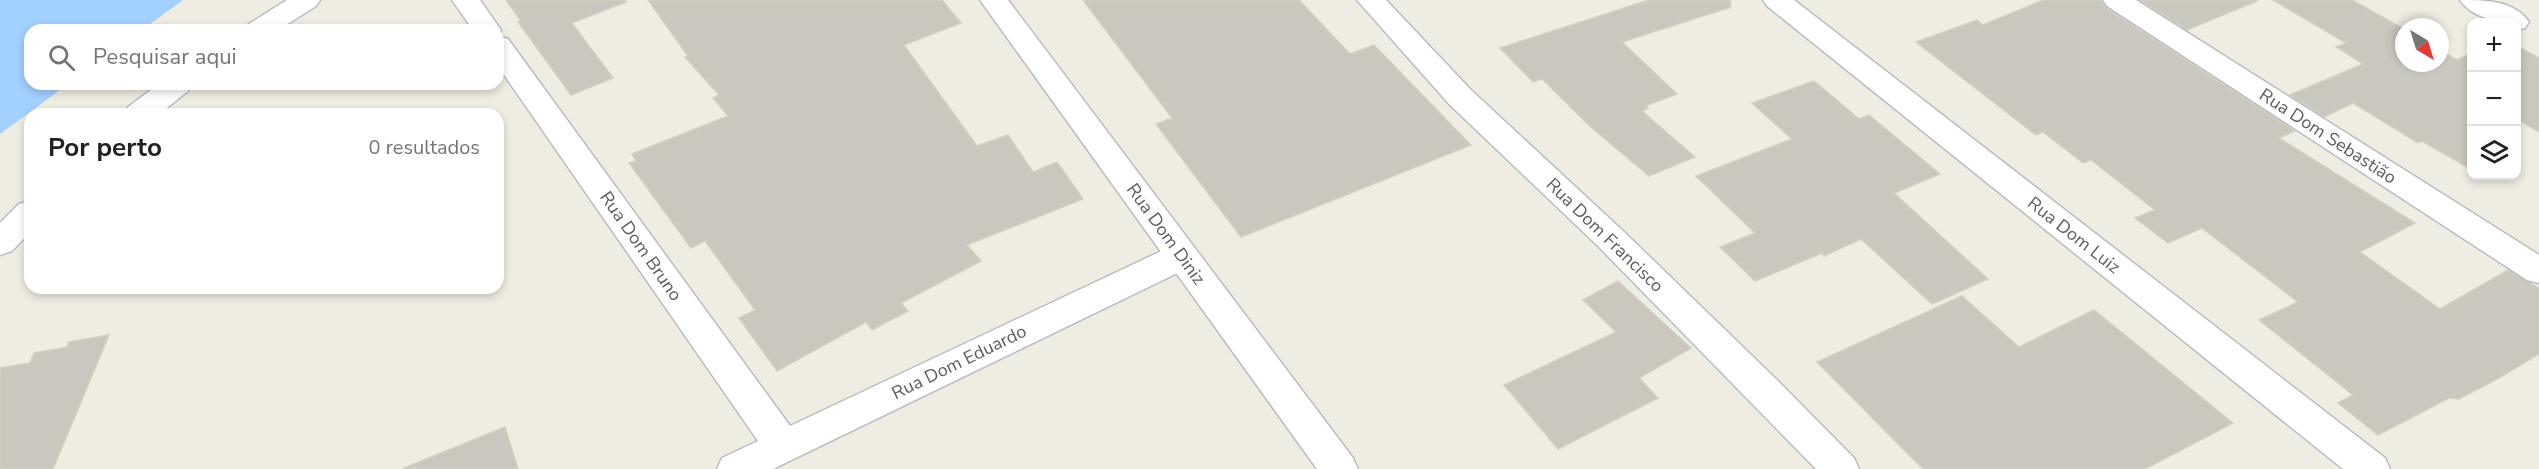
<!DOCTYPE html>
<html lang="pt">
<meta charset="utf-8">
<style>
body{margin:0;font-family:"Nunito Sans",sans-serif;background:#f6f6f6;color:#202124}
.controls{position:absolute;right:18px;top:18px;display:grid;overflow:hidden;border-radius:12px;box-shadow:0 3px 9px #0003}
.controls button{width:54px;height:54px;display:grid;place-items:center;padding:0;border:0;border-bottom:2px solid #e0e0e0;background:#fff;color:#202124;font:30px sans-serif}
.compass{position:absolute;left:2395px;top:18px;width:54px;height:54px;border-radius:50%;background:#fff;box-shadow:0 3px 9px #0003;rotate:142deg}
.list{margin:0;padding:0;list-style:none}
h2{display:flex;justify-content:space-between;align-items:center;height:78px;margin:0;padding:0 24px;font-size:26px}
h2 small{font-size:20px;font-weight:400;color:#757577}
.icon{flex:none;width:33px;height:33px;fill:none;stroke:currentColor;stroke-width:2;stroke-linecap:round;stroke-linejoin:round}
.map{position:relative;flex:none;width:2539px;height:469px;overflow:hidden}
.search{position:absolute;background:#fff;box-shadow:0 3px 9px #0003;left:24px;top:24px;width:480px;height:66px;display:flex;align-items:center;gap:15px;box-sizing:border-box;padding:0 21px;border-radius:18px;color:#757577;font-size:22px}
.panel{position:absolute;background:#fff;box-shadow:0 3px 9px #0003;left:24px;top:108px;width:480px;height:186px;border-radius:18px}
.map>svg:first-child{display:block}
.water{fill:#a2d0ff}
.building{fill:#cac7bf;stroke:#d4d0c0;stroke-width:1.5}
.lines{fill:none;stroke-linecap:round;stroke-linejoin:round}
.minor-casing{stroke:#babcc3;stroke-width:3}
.tertiary-casing{stroke:#babcc3;stroke-width:3}
.secondary-casing{stroke:#bbbec5;stroke-width:3}
.minor{fill:#fff;fill-rule:evenodd}
.tertiary{fill:#fff;fill-rule:evenodd}
.secondary{fill:#fff;fill-rule:evenodd}
.labels{text-anchor:middle;dominant-baseline:central;stroke-width:6;stroke-linejoin:round;paint-order:stroke}
.street-label{font-size:18px;fill:#5b5e65;stroke:#fff}
</style>
<div class="map">
<svg width="2539" height="469" viewBox="0 0 2539 469">
<rect width="100%" height="100%" fill="#efede2"/>
<path class="water" d="M 0,0 L 183,0 L 142,30 L 30,30 L 30,84 L 68,84 L 0,134 Z"/>
<g class="building">
<path d="M 506,0 L 625,0 L 626,2 L 572,23 L 613,78 L 571,95 L 518,22 L 521,21 Z"/>
<path d="M 648,0 L 942,0 L 961,23 L 904,45 L 977,146 L 1008,135 L 1033,172 L 1057,162 L 1083,199 L 967,245 L 981,261 L 901,303 L 908,311 L 872,330 L 866,322 L 777,371 L 739,318 L 755,310 L 705,241 L 691,248 L 629,163 L 636,161 L 632,154 L 728,116 L 713,98 L 719,95 L 685,57 L 688,56 Z"/>
<path d="M 1083,0 L 1299,0 L 1350,54 L 1374,45 L 1471,145 L 1241,237 L 1156,124 L 1172,118 Z"/>
<path d="M 1649,0 L 1730,0 L 1731,7 L 1622,42 L 1677,94 L 1645,106 L 1648,108 L 1642,111 L 1695,157 L 1649,176 L 1592,128 L 1542,79 L 1533,82 L 1500,48 Z"/>
<path d="M 2043,0 L 2101,0 L 2106,8 L 2295,131 L 2279,138 L 2415,223 L 2360,252 L 2440,309 L 2508,270 L 2539,288 L 2539,354 L 2499,378 L 2459,399 L 2449,398 L 2378,435 L 2338,403 L 2353,395 L 2259,320 L 2298,302 L 2202,228 L 2168,243 L 2135,218 L 2155,210 L 2091,160 L 2083,163 L 2043,132 L 2036,135 L 1916,42 L 1977,20 L 1983,25 Z"/>
<path d="M 2140,0 L 2257,0 L 2257,1 L 2187,30 Z"/>
<path d="M 2273,0 L 2352,0 L 2404,29 L 2404,63 L 2440,63 L 2440,50 L 2457,60 L 2472,53 L 2472,170 L 2422,141 L 2418,143 L 2353,103 L 2324,117 L 2290,95 L 2363,64 L 2336,47 L 2346,43 Z"/>
<path d="M 2517,46 L 2539,58 L 2539,132 L 2517,119 Z"/>
<path d="M 1814,81 L 1859,119 L 1869,115 L 1940,174 L 1894,193 L 1988,279 L 1932,304 L 1861,239 L 1824,256 L 1822,253 L 1755,281 L 1720,247 L 1755,233 L 1696,176 L 1792,139 L 1752,103 Z"/>
<path d="M 1618,281 L 1691,348 L 1639,378 L 1658,398 L 1558,449 L 1504,385 L 1616,332 L 1583,300 Z"/>
<path d="M 1962,296 L 2019,347 L 2094,310 L 2233,423 L 2145,469 L 1923,469 L 1817,362 Z"/>
<path d="M 109,335 L 53,469 L 0,469 L 0,368 L 30,363 L 34,353 L 67,347 L 69,342 Z"/>
<path d="M 505,427 L 518,469 L 404,469 L 404,468 Z"/>
</g>
<g class="lines">
<defs>
<g id="minor">
<path d="M 452,0 L 480,0 L 501,30 L 498,35 L 498,30 L 473,30 Z"/>
<path d="M 1357,0 L 1386,0 L 1471,90 L 1622,230 L 1777,380 L 1854,458 L 1859,469 L 1816,469 L 1598,246 L 1449,104 Z"/>
<path d="M 1763,0 L 1794,0 L 2385,458 L 2390,469 L 2343,469 L 1767,6 Z"/>
<path d="M 2103,0 L 2136,0 L 2539,255 L 2539,283 L 2527,280 L 2107,6 Z"/>
<path d="M 2460,0 C 2484,0 2514,0 2529,22 L 2525,28 L 2516,30 L 2516,22 C 2497,22 2472,18 2460,0 Z"/>
<path d="M 498,36 L 508,39 L 790,426 L 1170,247 L 1182,244 L 1194,247 L 1199,256 L 1194,265 L 773,469 L 717,469 L 722,458 L 758,441 L 498,66 Z"/>
</g>
<path id="tertiary" d="M 980,0 L 1008,0 L 1353,458 L 1358,469 L 1317,469 Z"/>
<g id="secondary">
<path d="M 287,0 L 320,0 L 316,6 L 278,30 L 245,30 L 249,24 Z"/>
<path d="M 159,84 L 193,84 L 188,91 L 159,114 L 124,114 L 128,107 Z"/>
<path d="M 30,201 L 30,232 L 12,251 L 0,255 L 0,223 L 19,204 Z"/>
</g>
</defs>
<use href="#minor" class="minor-casing"/>
<use href="#tertiary" class="tertiary-casing"/>
<use href="#secondary" class="secondary-casing"/>
<use href="#minor" class="minor"/>
<use href="#tertiary" class="tertiary"/>
<use href="#secondary" class="secondary"/>
</g>
<g class="labels">
<g class="street-label">
<text transform="translate(2328 136) rotate(33)">Rua Dom Sebastião</text>
<text transform="translate(1166 234) rotate(54)">Rua Dom Diniz</text>
<text transform="translate(1605 235) rotate(44)">Rua Dom Francisco</text>
<text transform="translate(2074 235) rotate(38)">Rua Dom Luiz</text>
<text transform="translate(641 246) rotate(55)">Rua Dom Bruno</text>
<text transform="translate(959 362) rotate(-26)">Rua Dom Eduardo</text>
</g>
</g>
</svg>
<div class="controls">
<button>+</button>
<button>−</button>
<button><svg class="icon" aria-label="layers" viewBox="0 0 24 24"><path d="M12 4l9 5-9 5-9-5zM3 14l9 5 9-5"/></svg></button>
</div>
<svg class="compass" viewBox="-18 -18 36 36"><path d="M0-13l5 13h-10z" fill="#e53935"/><path d="M0 13l5-13h-10z" fill="#757577"/></svg>
<div class="search"><svg class="icon" aria-label="search" viewBox="0 0 24 24"><circle cx="10" cy="10" r="6"/><path d="M15 15l6 6"/></svg>Pesquisar aqui</div>
<section class="panel">
<h2>Por perto<small>0 resultados</small></h2>
<ul class="list">
</ul>
</section>
</div>
